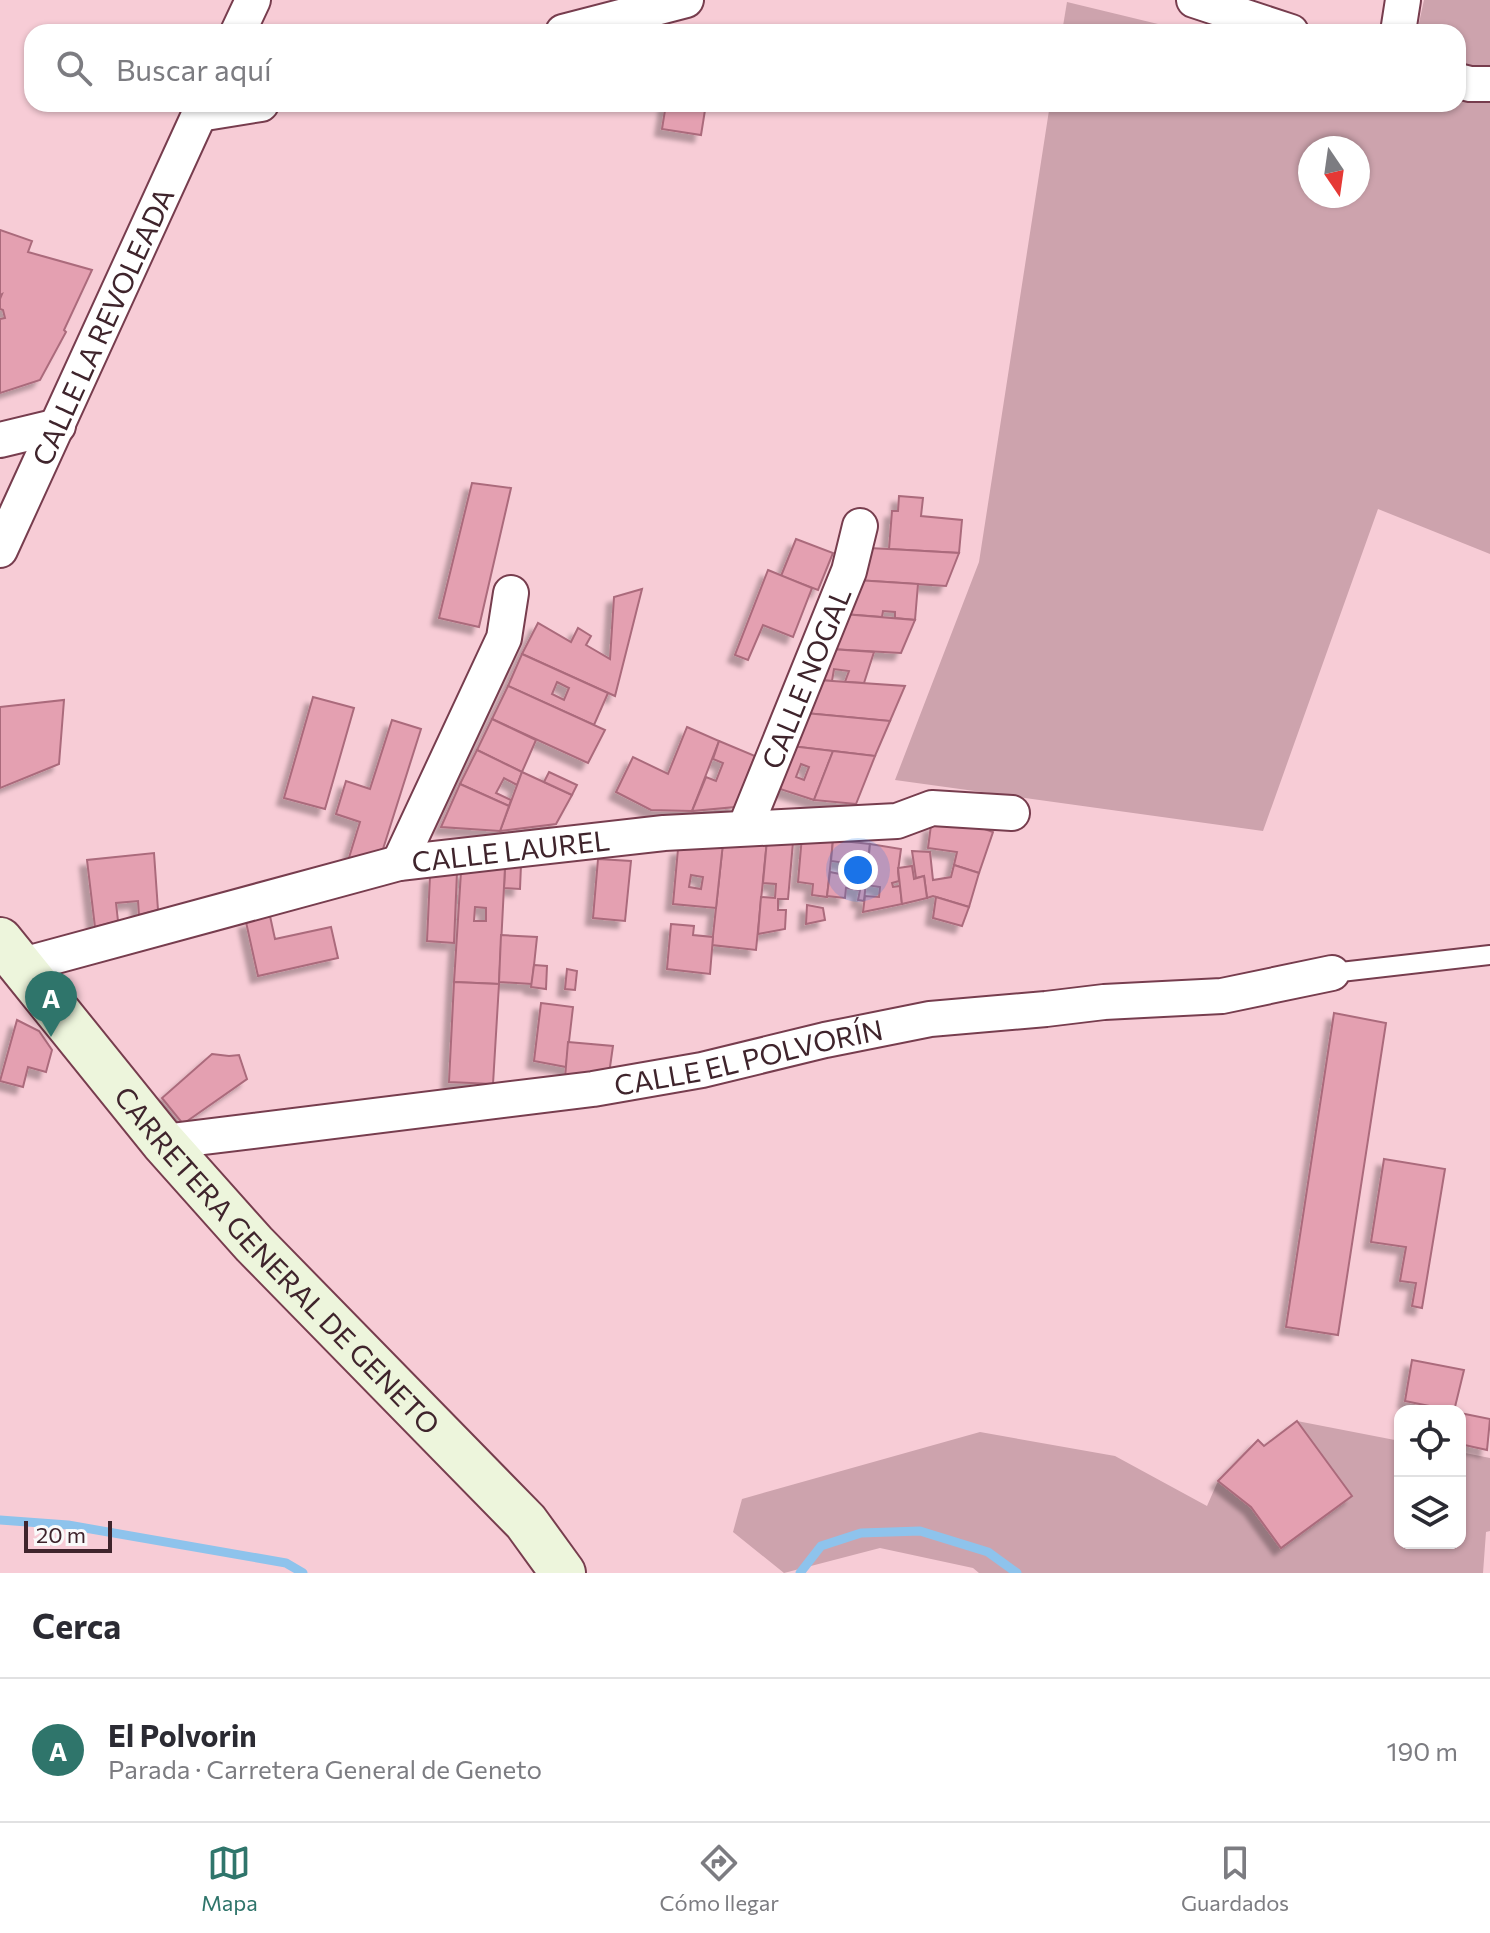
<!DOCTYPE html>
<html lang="es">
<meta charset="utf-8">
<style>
body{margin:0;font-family:Commissioner,sans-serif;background:#f2f2f3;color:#2b2b33}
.controls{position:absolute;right:24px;bottom:24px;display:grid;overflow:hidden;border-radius:16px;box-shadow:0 2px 6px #0004}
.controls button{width:72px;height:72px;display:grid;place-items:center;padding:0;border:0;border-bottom:2px solid #e1e1e2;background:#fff;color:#2b2b33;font:40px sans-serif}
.compass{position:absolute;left:1298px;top:136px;width:72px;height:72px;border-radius:50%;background:#fff;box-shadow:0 2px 6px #0004;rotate:167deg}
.scale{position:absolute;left:24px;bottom:20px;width:88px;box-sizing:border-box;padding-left:8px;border:4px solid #3f242c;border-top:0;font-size:22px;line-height:28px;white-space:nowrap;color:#3f242c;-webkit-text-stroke:6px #fafafa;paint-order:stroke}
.you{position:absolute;left:858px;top:870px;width:28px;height:28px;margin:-20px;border:6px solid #fff;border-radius:50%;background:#1a73e8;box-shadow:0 0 0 12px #1a73e833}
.badge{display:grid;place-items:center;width:52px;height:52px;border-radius:50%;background:#2f756b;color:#fff;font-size:26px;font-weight:700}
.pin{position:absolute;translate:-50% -66px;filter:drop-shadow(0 2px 4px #0008)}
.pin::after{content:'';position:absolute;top:42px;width:28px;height:24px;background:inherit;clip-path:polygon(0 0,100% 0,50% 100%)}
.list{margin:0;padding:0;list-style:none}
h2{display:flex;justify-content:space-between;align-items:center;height:104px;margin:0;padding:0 32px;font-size:34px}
h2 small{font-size:26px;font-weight:400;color:#7c7c81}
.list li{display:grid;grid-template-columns:52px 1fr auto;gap:24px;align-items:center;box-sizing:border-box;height:144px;padding:0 32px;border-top:2px solid #e1e1e2}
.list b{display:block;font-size:30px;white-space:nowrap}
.list p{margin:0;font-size:26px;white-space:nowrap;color:#7c7c81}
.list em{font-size:26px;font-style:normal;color:#7c7c81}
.icon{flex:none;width:44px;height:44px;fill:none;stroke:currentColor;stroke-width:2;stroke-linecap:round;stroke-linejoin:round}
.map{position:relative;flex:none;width:1490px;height:1573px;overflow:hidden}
.search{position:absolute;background:#fff;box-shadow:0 2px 6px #0004;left:24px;right:24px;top:24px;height:88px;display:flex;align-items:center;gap:20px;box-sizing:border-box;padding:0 28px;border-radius:24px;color:#7c7c81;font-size:30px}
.sheet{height:248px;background:#fff}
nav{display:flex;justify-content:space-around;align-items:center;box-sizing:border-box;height:112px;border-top:2px solid #e1e1e2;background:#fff;font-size:22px;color:#7c7c81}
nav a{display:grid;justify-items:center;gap:4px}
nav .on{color:#2f756b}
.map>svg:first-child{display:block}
.green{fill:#cda3ad;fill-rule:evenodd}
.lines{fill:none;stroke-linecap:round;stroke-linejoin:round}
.stream{stroke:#8ec3ec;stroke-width:9}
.building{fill:#e4a0b1;stroke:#ab6b7c;stroke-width:2;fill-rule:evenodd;filter:url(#shadow)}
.service-casing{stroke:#773d4e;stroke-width:22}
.minor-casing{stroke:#773d4e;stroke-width:38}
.secondary-casing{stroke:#773d4e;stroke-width:48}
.service{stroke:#fff;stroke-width:18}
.minor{stroke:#fff;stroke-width:34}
.secondary{stroke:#edf5dc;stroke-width:44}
.labels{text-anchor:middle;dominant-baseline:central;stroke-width:8;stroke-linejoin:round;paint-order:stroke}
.street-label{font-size:28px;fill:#3f242c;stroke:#fafafa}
</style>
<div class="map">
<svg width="1490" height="1573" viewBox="0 0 1490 1573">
<defs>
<filter id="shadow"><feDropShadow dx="-7" dy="7" stdDeviation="2" flood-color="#0004"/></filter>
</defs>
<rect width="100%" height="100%" fill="#f7ccd6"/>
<g class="green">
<path d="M 1424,0 L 1490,0 L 1490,554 L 1378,509 L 1263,831 L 895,780 L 979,562 L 1050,104 L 1458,104 L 1458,32 L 1417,32 ZM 1310,148 L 1358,148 L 1358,196 L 1310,196 Z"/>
<path d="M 1067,2 L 1191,32 L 1062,32 Z"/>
<path d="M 1297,1421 L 1400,1441 L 1400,1543 L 1460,1543 L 1460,1452 L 1490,1458 L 1490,1531 L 1486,1532 L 1483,1573 L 979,1573 L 973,1568 L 880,1548 L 784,1573 L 733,1532 L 742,1499 L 980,1432 L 1115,1456 L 1207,1506 L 1218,1481 L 1251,1507 L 1282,1548 Z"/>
</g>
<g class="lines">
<g class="stream">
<path d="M 0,1520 L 68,1525 L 286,1563 L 303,1573"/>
<path d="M 800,1573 L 821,1546 L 861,1533 L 920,1531 L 988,1552 L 1017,1573"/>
</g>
</g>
<g class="building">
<path d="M 666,104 L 706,104 L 701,135 L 662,129 Z"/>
<path d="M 0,230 L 32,241 L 28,252 L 92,270 L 64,330 L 66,332 L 40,380 L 0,393 L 0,319 L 5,318 L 3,310 L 0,309 L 0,299 L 2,294 L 0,295 Z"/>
<path d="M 472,483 L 511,488 L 479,627 L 439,618 Z"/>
<path d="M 899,496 L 923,498 L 921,516 L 962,520 L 959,553 L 889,549 L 892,511 L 898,511 Z"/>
<path d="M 796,539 L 833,553 L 818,590 L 781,576 Z"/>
<path d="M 869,548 L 907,550 L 959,553 L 946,586 L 856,580 Z"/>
<path d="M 768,570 L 812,588 L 793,637 L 763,625 L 748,660 L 735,655 Z"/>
<path d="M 856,580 L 918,584 L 915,620 L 895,618 L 895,612 L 883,611 L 882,617 L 843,614 Z"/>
<path d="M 642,589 L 615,696 L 522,654 L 538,623 L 571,642 L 578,628 L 591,636 L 586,645 L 610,659 L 614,597 Z"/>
<path d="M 843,614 L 915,620 L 901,653 L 830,649 Z"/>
<path d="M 830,649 L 874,652 L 864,683 L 845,682 L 849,671 L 834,669 L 832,681 L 818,680 Z"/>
<path d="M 522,654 L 608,693 L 594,725 L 508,686 ZM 557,682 L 569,688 L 564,700 L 552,694 Z"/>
<path d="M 818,680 L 905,686 L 890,721 L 805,713 Z"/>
<path d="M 508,686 L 605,730 L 588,763 L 492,719 Z"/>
<path d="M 313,697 L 354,708 L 325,809 L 284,798 Z"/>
<path d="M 64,700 L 59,764 L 0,788 L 0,707 Z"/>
<path d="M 805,713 L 890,721 L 875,756 L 791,746 Z"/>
<path d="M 492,719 L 536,740 L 522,772 L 477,750 Z"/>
<path d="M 392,720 L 421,729 L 383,849 L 348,861 L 360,822 L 336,814 L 346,781 L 370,789 Z"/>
<path d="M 687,727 L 719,741 L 692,811 L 651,810 L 616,792 L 633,757 L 668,774 Z"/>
<path d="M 719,741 L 755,756 L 735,807 L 692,811 L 706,777 L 716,781 L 723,763 L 713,759 Z"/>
<path d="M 791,746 L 833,751 L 814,800 L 774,787 ZM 801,764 L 809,767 L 804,780 L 796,777 Z"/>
<path d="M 477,750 L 522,772 L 517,785 L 504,778 L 496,793 L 511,800 L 509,806 L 460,784 Z"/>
<path d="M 833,751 L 875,756 L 856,804 L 814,800 Z"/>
<path d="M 522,772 L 572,795 L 556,824 L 500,831 Z"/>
<path d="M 549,772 L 577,785 L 572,795 L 544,782 Z"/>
<path d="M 460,784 L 509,806 L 500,831 L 441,827 Z"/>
<path d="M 931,825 L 976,826 L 993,832 L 979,873 L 954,865 L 957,852 L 928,848 Z"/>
<path d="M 802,836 L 833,840 L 827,897 L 812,895 L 813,884 L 798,882 Z"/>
<path d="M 767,840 L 756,950 L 712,945 L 723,843 Z"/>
<path d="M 767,840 L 793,842 L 788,899 L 778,899 L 778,910 L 786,910 L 785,929 L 758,934 L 761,897 L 775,898 L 776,884 L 763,883 Z"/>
<path d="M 833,840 L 870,844 L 864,901 L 858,900 L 860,890 L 846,888 L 845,898 L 827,896 L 830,872 L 845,875 L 846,863 L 831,861 Z"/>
<path d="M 723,843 L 716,908 L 673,904 L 678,849 ZM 691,875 L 703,877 L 701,889 L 689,887 Z"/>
<path d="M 870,844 L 901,849 L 898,871 L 899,881 L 892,883 L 893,887 L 900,886 L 902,904 L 863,912 L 865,896 L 879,897 L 880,887 L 866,885 Z"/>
<path d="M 912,851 L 930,852 L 933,880 L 951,877 L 954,865 L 979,873 L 969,907 L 933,896 L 927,898 L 924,876 L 916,878 Z"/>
<path d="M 154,853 L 158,910 L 139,915 L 138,901 L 116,903 L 118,921 L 95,927 L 87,860 Z"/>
<path d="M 598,859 L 631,861 L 625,921 L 593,918 Z"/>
<path d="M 521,865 L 520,889 L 504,888 L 505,867 Z"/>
<path d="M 912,866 L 914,879 L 924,876 L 927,898 L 902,904 L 898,868 Z"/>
<path d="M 505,867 L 499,984 L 454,982 L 461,872 ZM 475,907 L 486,908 L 486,921 L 474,921 Z"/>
<path d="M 457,872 L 454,943 L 427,941 L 430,876 Z"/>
<path d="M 936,897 L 969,907 L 962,926 L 933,918 Z"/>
<path d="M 807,905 L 823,908 L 825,920 L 806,924 Z"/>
<path d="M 270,916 L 275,939 L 331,927 L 338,958 L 258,976 L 246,922 Z"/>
<path d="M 671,924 L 694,926 L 693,935 L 713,937 L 710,974 L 667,969 Z"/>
<path d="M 501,935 L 537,937 L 532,984 L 499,982 Z"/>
<path d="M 534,965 L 547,966 L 546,989 L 531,987 Z"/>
<path d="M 567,969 L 577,971 L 575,990 L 565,989 Z"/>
<path d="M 454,982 L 499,984 L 493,1084 L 449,1082 Z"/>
<path d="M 541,1003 L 573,1007 L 566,1067 L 534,1061 Z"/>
<path d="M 1334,1013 L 1386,1023 L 1338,1335 L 1286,1327 Z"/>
<path d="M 17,1020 L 39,1031 L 52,1050 L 46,1072 L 28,1067 L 23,1087 L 0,1081 Z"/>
<path d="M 568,1042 L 613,1046 L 609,1074 L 565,1078 Z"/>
<path d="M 212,1054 L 229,1056 L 239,1055 L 247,1079 L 183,1124 L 162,1098 Z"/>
<path d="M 1384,1159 L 1445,1169 L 1422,1308 L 1412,1306 L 1416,1283 L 1400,1281 L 1406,1247 L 1371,1242 Z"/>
<path d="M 1412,1360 L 1464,1370 L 1454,1411 L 1405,1401 Z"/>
<path d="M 1460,1413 L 1490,1419 L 1487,1450 L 1460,1444 Z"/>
<path d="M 1297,1421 L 1352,1496 L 1281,1548 L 1251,1507 L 1218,1481 L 1258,1440 L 1264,1446 Z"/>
</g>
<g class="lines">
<defs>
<path id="service" d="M 1332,973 L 1490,955"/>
<g id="minor">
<path d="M 1194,0 L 1291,32"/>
<path d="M 238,32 L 253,0"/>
<path d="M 563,32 L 686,0"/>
<path d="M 1398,32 L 1403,0"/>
<path d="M 1458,81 L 1470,84 L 1490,84"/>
<path d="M 199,114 L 261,104"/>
<path d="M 0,440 L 58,426"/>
<path id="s1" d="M 0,550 L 204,104"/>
<path id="s2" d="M 745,828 L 849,571 L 860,526"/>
<path d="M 399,863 L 504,638 L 511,593"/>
<path id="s3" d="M 19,966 L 399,863 L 664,833 L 897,821 L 932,808 L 1012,813"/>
<path id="s4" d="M 163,1142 L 593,1089 L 702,1070 L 825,1040 L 930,1019 L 1046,1009 L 1104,1002 L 1222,996 L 1332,973"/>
</g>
<g id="secondary">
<path id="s5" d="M 0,940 L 163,1142 L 254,1244 L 526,1522 L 563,1573"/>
</g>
</defs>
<use href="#service" class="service-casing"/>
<use href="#minor" class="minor-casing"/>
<use href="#secondary" class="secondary-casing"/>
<use href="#service" class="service"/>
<use href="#minor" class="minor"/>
<use href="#secondary" class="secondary"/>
</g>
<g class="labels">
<g class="street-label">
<text stroke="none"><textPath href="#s1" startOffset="246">CALLE LA REVOLEADA</textPath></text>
<text stroke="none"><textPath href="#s2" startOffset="162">CALLE NOGAL</textPath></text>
<text stroke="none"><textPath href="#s3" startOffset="506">CALLE LAUREL</textPath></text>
<text stroke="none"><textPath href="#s4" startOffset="592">CALLE EL POLVORÍN</textPath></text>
<text stroke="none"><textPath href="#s5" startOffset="424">CARRETERA GENERAL DE GENETO</textPath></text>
</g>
</g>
</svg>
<div class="controls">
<button><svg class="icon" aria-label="locate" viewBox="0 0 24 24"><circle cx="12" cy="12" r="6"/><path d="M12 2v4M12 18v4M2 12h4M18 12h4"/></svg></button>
<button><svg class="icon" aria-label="layers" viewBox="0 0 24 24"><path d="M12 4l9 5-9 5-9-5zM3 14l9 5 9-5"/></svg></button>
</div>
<svg class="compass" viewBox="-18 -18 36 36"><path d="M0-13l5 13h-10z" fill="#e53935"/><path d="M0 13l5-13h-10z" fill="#7c7c81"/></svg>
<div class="scale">20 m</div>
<div class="you"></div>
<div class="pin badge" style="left:51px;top:1037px">A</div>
<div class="search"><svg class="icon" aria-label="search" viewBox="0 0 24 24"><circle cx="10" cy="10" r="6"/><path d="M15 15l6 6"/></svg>Buscar aquí</div>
</div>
<section class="sheet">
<h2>Cerca<small></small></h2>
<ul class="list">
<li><span class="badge">A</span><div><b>El Polvorin</b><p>Parada · Carretera General de Geneto</p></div><em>190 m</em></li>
</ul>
</section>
<nav>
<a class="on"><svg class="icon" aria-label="map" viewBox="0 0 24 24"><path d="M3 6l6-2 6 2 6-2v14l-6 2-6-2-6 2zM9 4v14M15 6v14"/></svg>Mapa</a>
<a><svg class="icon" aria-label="directions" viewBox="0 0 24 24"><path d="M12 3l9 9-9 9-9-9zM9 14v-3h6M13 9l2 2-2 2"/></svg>Cómo llegar</a>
<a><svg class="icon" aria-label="saved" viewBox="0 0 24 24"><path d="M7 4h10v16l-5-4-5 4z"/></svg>Guardados</a>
</nav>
